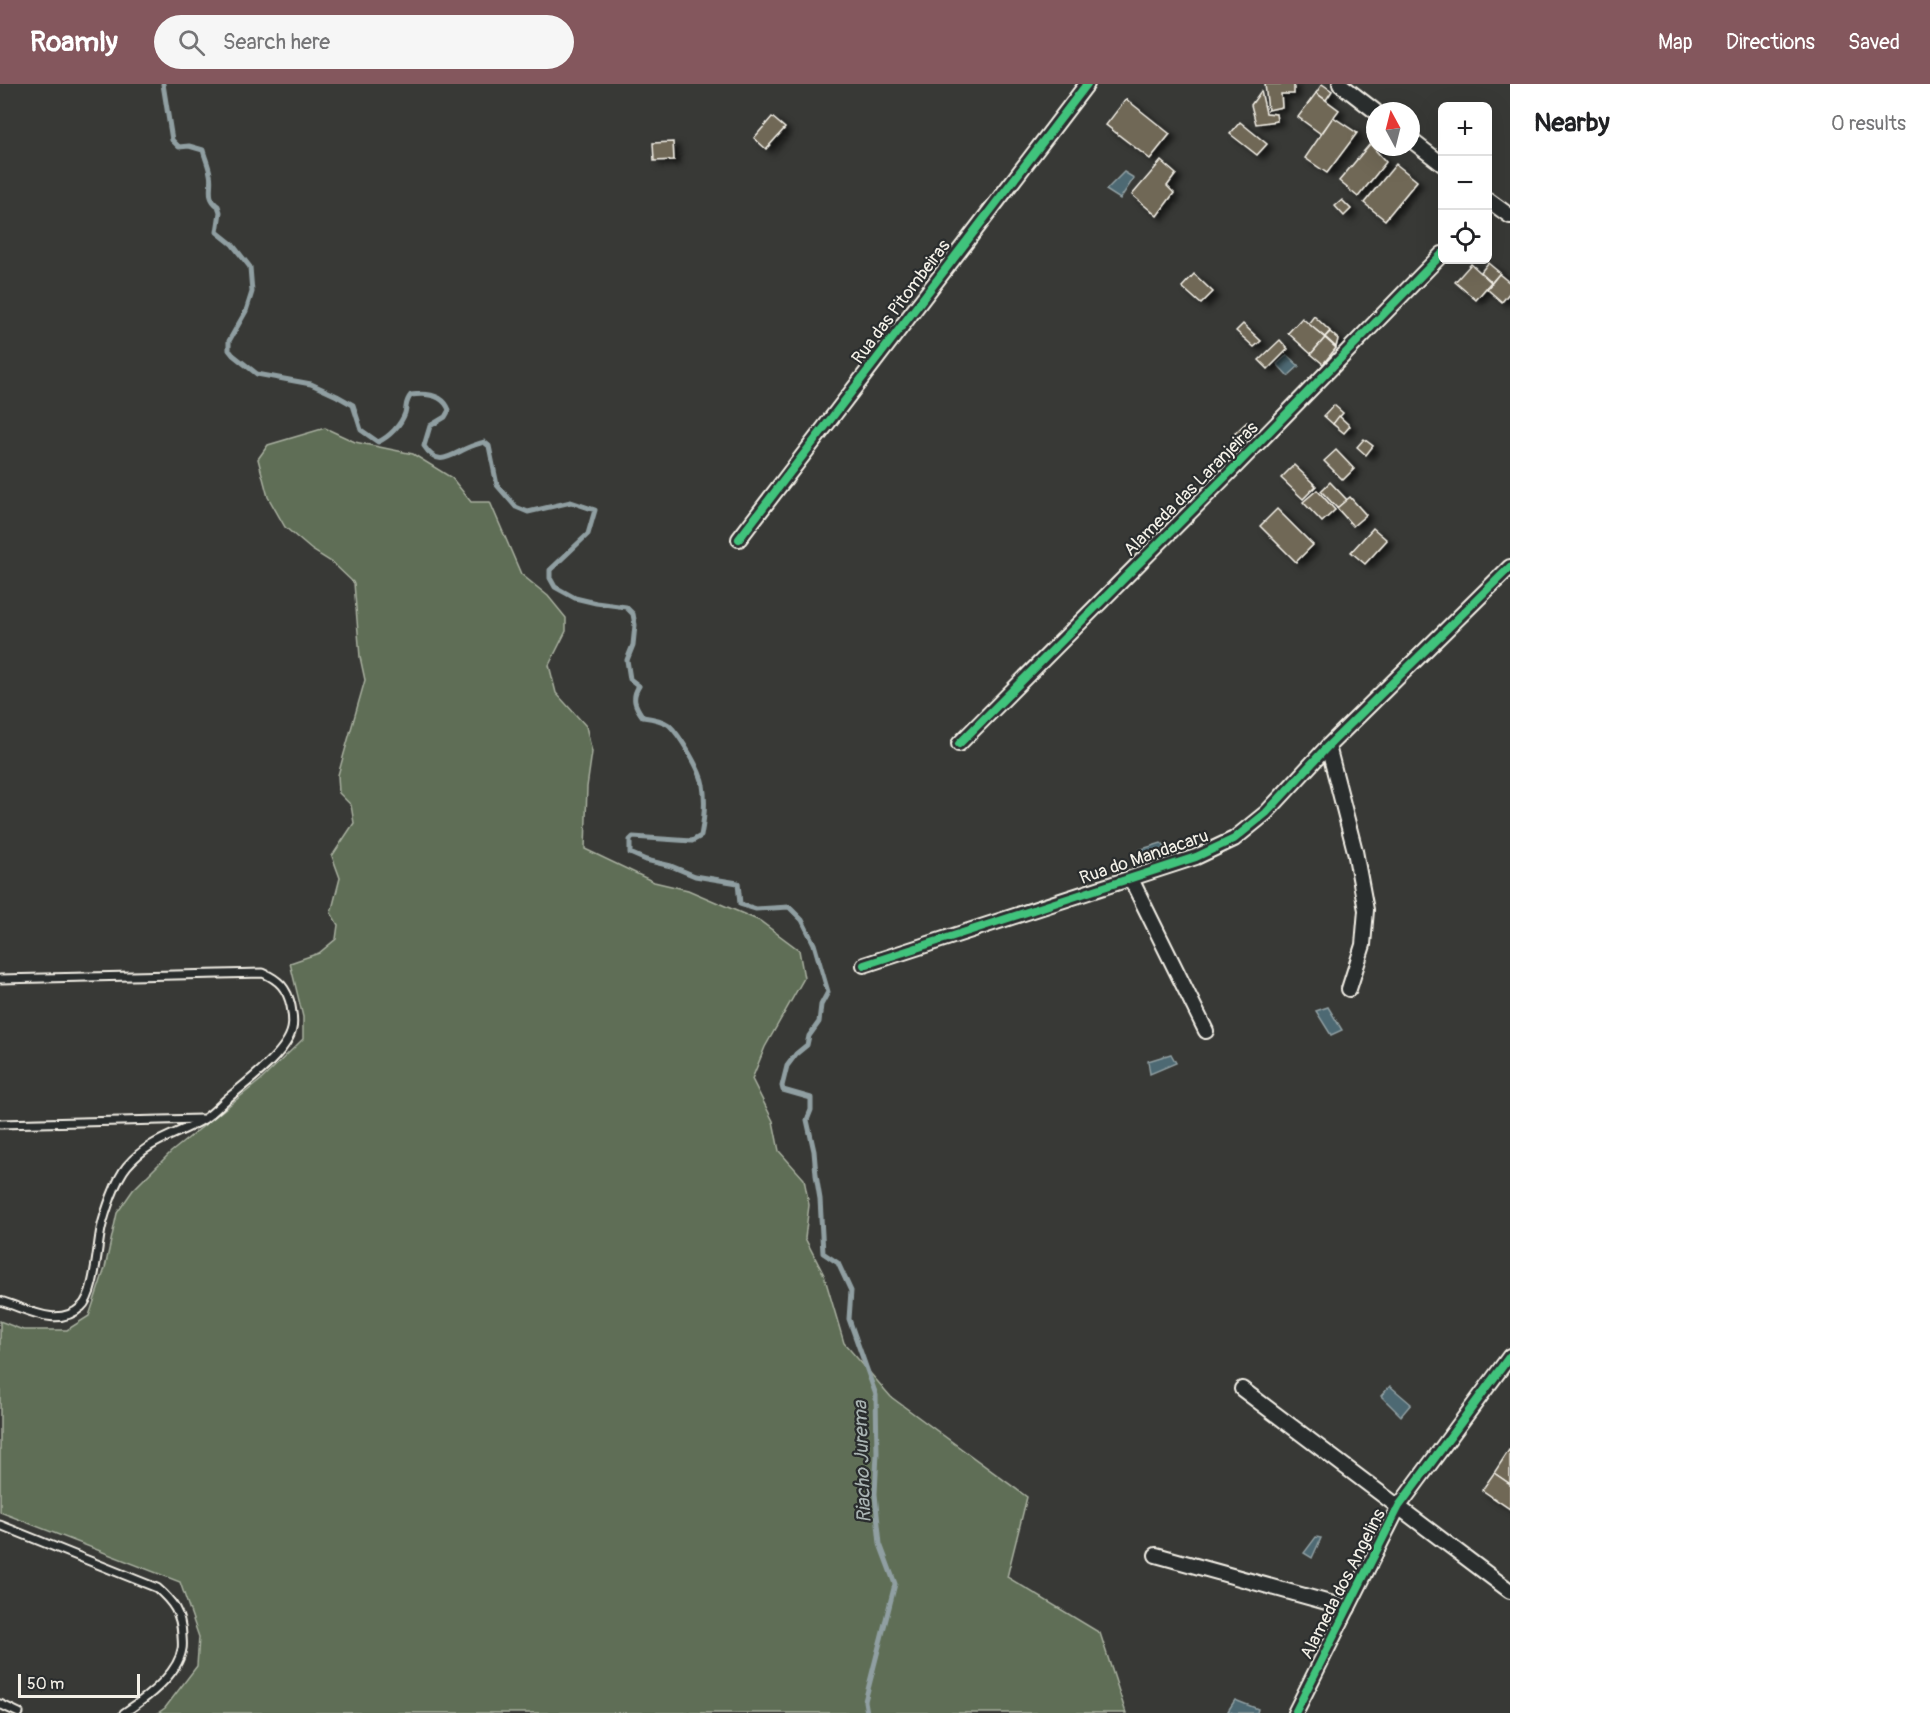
<!DOCTYPE html>
<meta charset="utf-8">
<style>
body{margin:0;font-family:Pangolin,sans-serif;background:#f6f6f6;color:#202124}
.controls{position:absolute;right:18px;top:18px;display:grid;overflow:hidden;border-radius:9px;box-shadow:0 6px 24px #0002}
.controls button{width:54px;height:54px;display:grid;place-items:center;padding:0;border:0;border-bottom:2px solid #e0e0e0;background:#fff;color:#202124;font:30px sans-serif}
.compass{position:absolute;left:1366px;top:18px;width:54px;height:54px;border-radius:50%;background:#fff;box-shadow:0 6px 24px #0002;rotate:353deg}
.scale{position:absolute;left:18px;bottom:15px;width:122px;box-sizing:border-box;padding-left:6px;border:3px solid #f4f1e8;border-top:0;font-size:16px;line-height:21px;white-space:nowrap;color:#f4f1e8;-webkit-text-stroke:4px #2a2d2e;paint-order:stroke}
.list{margin:0;padding:0;list-style:none}
h2{display:flex;justify-content:space-between;align-items:center;height:78px;margin:0;padding:0 24px;font-size:26px}
h2 small{font-size:20px;font-weight:400;color:#757577}
.icon{flex:none;width:33px;height:33px;fill:none;stroke:currentColor;stroke-width:2;stroke-linecap:round;stroke-linejoin:round}
.map{position:relative;flex:none;width:1510px;height:1629px;overflow:hidden}
header{display:flex;align-items:center;gap:36px;box-sizing:border-box;height:84px;padding:0 30px;background:#84575d;color:#fff}
header strong{font-size:28px}
nav{display:flex;gap:33px;margin-inline-start:auto;font-size:21px}
.search{width:420px;height:54px;background:#f6f6f6;display:flex;align-items:center;gap:15px;box-sizing:border-box;padding:0 21px;border-radius:33px;color:#757577;font-size:22px}
main{display:flex}
aside{flex:1;background:#fff}
.map>svg:first-child{display:block}
.green{fill:#5e6e57;stroke:#a9b0a0;stroke-width:1.5}
.water{fill:#4e6973;stroke:#909fa2;stroke-width:1.5}
.lines{fill:none;stroke-linecap:round;stroke-linejoin:round}
.stream{stroke:#909fa2;stroke-width:5}
.building{fill:#6f6757;stroke:#f4f1e8;stroke-width:1.5;filter:url(#shadow)}
.lane-casing{stroke:#f4f1e8;stroke-width:11}
.street-casing{stroke:#f4f1e8;stroke-width:18}
.lane{stroke:#2a2d2e;stroke-width:7}
.street{stroke:#2a2d2e;stroke-width:14}
.cycleway-casing{stroke:#2a2d2e;stroke-width:11}
.cycleway{stroke:#40c37c;stroke-width:8}
.labels{text-anchor:middle;dominant-baseline:central;stroke-width:4.5;stroke-linejoin:round;paint-order:stroke}
.street-label{font-size:18px;fill:#f4f1e8;stroke:#2a2d2e}
.water-label{font-size:20px;font-style:italic;fill:#a9b4b3;stroke:#2a2d2e}
</style>
<header>
<strong>Roamly</strong>
<div class="search"><svg class="icon" aria-label="search" viewBox="0 0 24 24"><circle cx="10" cy="10" r="6"/><path d="M15 15l6 6"/></svg>Search here</div>
<nav><a>Map</a><a>Directions</a><a>Saved</a></nav>
</header>
<main>
<div class="map">
<svg width="1510" height="1629" viewBox="0 0 1510 1629">
<defs>
<filter id="shadow"><feDropShadow dx="6" dy="4" stdDeviation="3" flood-color="#0009"/></filter>
</defs>
<rect width="100%" height="100%" fill="#383936"/>
<filter id="ink" filterUnits="userSpaceOnUse"><feTurbulence type="fractalNoise" baseFrequency=".0167" numOctaves="2"/><feDisplacementMap in="SourceGraphic" scale="12" xChannelSelector="R" yChannelSelector="G"/><feConvolveMatrix kernelMatrix="1 2 1 2 8 2 1 2 1" color-interpolation-filters="sRGB"/></filter>
<g filter="url(#ink)">
<path class="green" d="M 325,344 L 355,358 L 413,370 L 452,394 L 471,418 L 490,418 L 521,490 L 548,512 L 566,534 L 566,547 L 549,581 L 556,609 L 586,642 L 592,668 L 587,703 L 585,765 L 654,798 L 688,806 L 760,837 L 799,866 L 804,894 L 765,963 L 752,995 L 773,1037 L 779,1067 L 804,1095 L 809,1121 L 805,1154 L 824,1191 L 844,1259 L 891,1313 L 1027,1413 L 1007,1493 L 1100,1549 L 1126,1629 L 158,1629 L 165,1624 L 197,1582 L 199,1553 L 180,1498 L 0,1428 L 0,1237 L 23,1246 L 67,1246 L 89,1232 L 105,1184 L 117,1129 L 133,1106 L 171,1068 L 262,995 L 303,955 L 303,933 L 290,879 L 319,869 L 336,855 L 338,841 L 331,829 L 340,794 L 332,772 L 354,739 L 351,721 L 339,709 L 338,691 L 365,596 L 360,573 L 354,499 L 333,479 L 312,466 L 285,443 L 268,413 L 258,375 L 268,361 Z"/>
<g class="water">
<path d="M 1124,88 L 1134,94 L 1120,115 L 1106,106 Z"/>
<path d="M 1287,271 L 1299,282 L 1288,292 L 1277,280 Z"/>
<path d="M 1161,759 L 1165,763 L 1163,767 L 1145,774 L 1139,766 Z"/>
<path d="M 1328,923 L 1342,946 L 1331,951 L 1316,927 Z"/>
<path d="M 1171,970 L 1176,979 L 1150,990 L 1148,977 Z"/>
<path d="M 1390,1302 L 1411,1320 L 1401,1332 L 1381,1312 Z"/>
<path d="M 1316,1453 L 1321,1454 L 1312,1474 L 1304,1469 Z"/>
<path d="M 1235,1616 L 1258,1625 L 1257,1629 L 1233,1629 L 1228,1627 Z"/>
</g>
<g class="lines">
<path class="stream" d="M 163,0 L 172,56 L 179,63 L 189,62 L 203,66 C 205,74 209,82 210,90 C 213,102 205,113 218,122 L 220,128 L 217,148 L 232,160 L 250,183 L 252,208 L 246,227 L 229,257 L 229,266 L 233,271 L 257,290 L 311,300 L 337,312 L 353,321 L 361,346 L 378,358 C 389,353 401,341 405,329 C 407,321 405,318 411,311 C 426,309 443,310 449,326 L 445,333 L 430,342 L 424,362 C 437,382 447,374 465,365 C 471,362 478,360 484,358 L 489,362 L 497,401 L 516,423 L 528,428 L 571,418 L 595,426 L 588,450 L 550,486 L 550,494 L 555,503 L 575,514 L 596,519 L 626,523 L 633,530 L 635,541 L 633,561 L 627,576 L 630,595 L 639,602 C 631,614 635,622 643,633 C 651,634 662,636 669,641 C 680,651 701,687 703,701 C 706,718 704,736 701,752 L 692,757 L 633,753 L 630,756 L 630,769 L 646,776 L 671,782 L 695,792 L 738,799 L 740,820 L 756,825 L 789,823 L 802,836 L 814,860 L 828,908 L 821,921 L 819,938 L 809,952 L 807,961 L 796,970 L 787,982 L 782,1002 L 783,1006 L 811,1014 L 811,1026 L 807,1036 L 814,1067 L 816,1091 L 820,1115 L 823,1169 L 838,1179 L 851,1207 L 849,1235 L 876,1311 L 877,1369 L 875,1410 L 880,1460 L 895,1500 L 865,1617 L 867,1629"/>
</g>
<g class="building">
<path d="M 1265,0 L 1294,0 L 1294,10 L 1281,10 L 1282,23 L 1268,26 Z"/>
<path d="M 1322,0 L 1332,7 L 1326,16 L 1316,9 Z"/>
<path d="M 1261,7 L 1266,29 L 1276,30 L 1277,37 L 1256,40 L 1251,21 Z"/>
<path d="M 1316,9 L 1339,26 L 1321,50 L 1298,33 Z"/>
<path d="M 1126,15 L 1170,50 L 1150,75 L 1106,41 Z"/>
<path d="M 772,33 L 785,44 L 766,65 L 754,54 Z"/>
<path d="M 1333,33 L 1357,49 L 1327,89 L 1305,74 Z"/>
<path d="M 1240,38 L 1267,60 L 1257,71 L 1230,50 Z"/>
<path d="M 673,58 L 674,76 L 654,77 L 653,59 Z"/>
<path d="M 1370,60 L 1386,78 L 1358,113 L 1339,97 Z"/>
<path d="M 1161,77 L 1176,90 L 1167,102 L 1174,109 L 1157,132 L 1132,111 Z"/>
<path d="M 1396,80 L 1417,97 L 1385,136 L 1364,119 Z"/>
<path d="M 1342,116 L 1351,125 L 1344,132 L 1335,122 Z"/>
<path d="M 1488,179 L 1500,189 L 1492,198 L 1481,188 Z"/>
<path d="M 1471,180 L 1491,198 L 1476,216 L 1455,198 Z"/>
<path d="M 1194,190 L 1213,208 L 1201,220 L 1182,203 Z"/>
<path d="M 1499,190 L 1510,199 L 1510,208 L 1502,218 L 1487,205 Z"/>
<path d="M 1314,232 L 1330,247 L 1325,253 L 1308,240 Z"/>
<path d="M 1302,234 L 1325,254 L 1311,270 L 1288,249 Z"/>
<path d="M 1243,240 L 1261,257 L 1254,263 L 1236,247 Z"/>
<path d="M 1330,248 L 1338,255 L 1336,263 L 1325,253 Z"/>
<path d="M 1325,254 L 1336,264 L 1323,280 L 1311,270 Z"/>
<path d="M 1280,256 L 1288,265 L 1268,285 L 1259,276 Z"/>
<path d="M 1334,321 L 1343,329 L 1333,340 L 1324,332 Z"/>
<path d="M 1339,332 L 1350,342 L 1344,349 L 1333,340 Z"/>
<path d="M 1247,338 L 1255,346 L 1244,358 L 1235,349 Z"/>
<path d="M 1364,355 L 1373,362 L 1366,371 L 1357,363 Z"/>
<path d="M 1336,366 L 1354,385 L 1343,396 L 1324,377 Z"/>
<path d="M 1294,381 L 1316,402 L 1303,415 L 1281,394 Z"/>
<path d="M 1330,398 L 1347,416 L 1337,424 L 1321,407 Z"/>
<path d="M 1317,406 L 1335,426 L 1322,438 L 1303,418 Z"/>
<path d="M 1350,413 L 1366,431 L 1353,442 L 1337,424 Z"/>
<path d="M 1277,425 L 1313,461 L 1296,478 L 1260,442 Z"/>
<path d="M 1373,444 L 1387,456 L 1365,480 L 1351,468 Z"/>
<path d="M 1509,1366 L 1510,1367 L 1510,1400 L 1494,1389 Z"/>
<path d="M 1494,1389 L 1510,1400 L 1510,1425 L 1482,1406 Z"/>
</g>
<g class="lines">
<defs>
<g id="lane">
<path d="M 0,895 L 263,889 C 279,896 287,904 291,922 C 292,929 294,937 292,945 C 287,969 247,998 228,1014 C 220,1021 213,1029 204,1035 C 176,1052 151,1054 127,1082 C 116,1095 105,1128 101,1145 C 97,1164 95,1211 81,1223 C 57,1245 26,1224 0,1217"/>
<path d="M 0,1040 L 201,1035"/>
<path d="M 0,1441 L 157,1504 C 173,1518 181,1529 182,1551 C 182,1555 183,1561 182,1565 C 178,1591 145,1615 124,1629"/>
<path d="M 0,1620 L 19,1629"/>
</g>
<g id="street">
<path d="M 1340,0 L 1375,27"/>
<path d="M 1411,56 L 1442,80"/>
<path d="M 1488,116 L 1510,132"/>
<path d="M 739,455 L 1087,0"/>
<path d="M 959,660 L 1228,390 L 1442,170"/>
<path d="M 1328,662 L 1355,767 L 1366,826 L 1363,861 L 1349,905"/>
<path d="M 1131,795 L 1206,947"/>
<path d="M 864,881 L 1196,773 L 1234,755 L 1266,729 L 1328,662 L 1510,483"/>
<path d="M 1242,1305 L 1510,1507"/>
<path d="M 1156,1471 L 1348,1524"/>
<path d="M 1295,1629 L 1399,1422 L 1510,1272"/>
</g>
</defs>
<use href="#lane" class="lane-casing"/>
<use href="#street" class="street-casing"/>
<use href="#lane" class="lane"/>
<use href="#street" class="street"/>
<defs>
<g id="cycleway">
<path d="M 739,455 L 1087,0"/>
<path d="M 959,660 L 1228,390 L 1442,170"/>
<path d="M 864,881 L 1196,773 L 1234,755 L 1266,729 L 1328,662 L 1510,483"/>
<path d="M 1295,1629 L 1399,1422 L 1510,1272"/>
</g>
</defs>
<use href="#cycleway" class="cycleway-casing"/>
<use href="#cycleway" class="cycleway"/>
</g>
</g>
<g class="labels">
<g class="street-label">
<text transform="translate(901 218) rotate(-53)">Rua das Pitombeiras</text>
<text transform="translate(1191 405) rotate(-45)">Alameda das Laranjeiras</text>
<text transform="translate(1144 773) rotate(-19)">Rua do Mandacaru</text>
<text transform="translate(1343 1500) rotate(-63)">Alameda dos Angelins</text>
</g>
<g class="water-label">
<text transform="translate(862 1378) rotate(-92)">Riacho Jurema</text>
</g>
</g>
</svg>
<div class="controls">
<button>+</button>
<button>−</button>
<button><svg class="icon" aria-label="locate" viewBox="0 0 24 24"><circle cx="12" cy="12" r="6"/><path d="M12 2v4M12 18v4M2 12h4M18 12h4"/></svg></button>
</div>
<svg class="compass" viewBox="-18 -18 36 36"><path d="M0-13l5 13h-10z" fill="#e53935"/><path d="M0 13l5-13h-10z" fill="#757577"/></svg>
<div class="scale">50 m</div>
</div>
<aside>
<h2>Nearby<small>0 results</small></h2>
<ul class="list">
</ul>
</aside>
</main>
